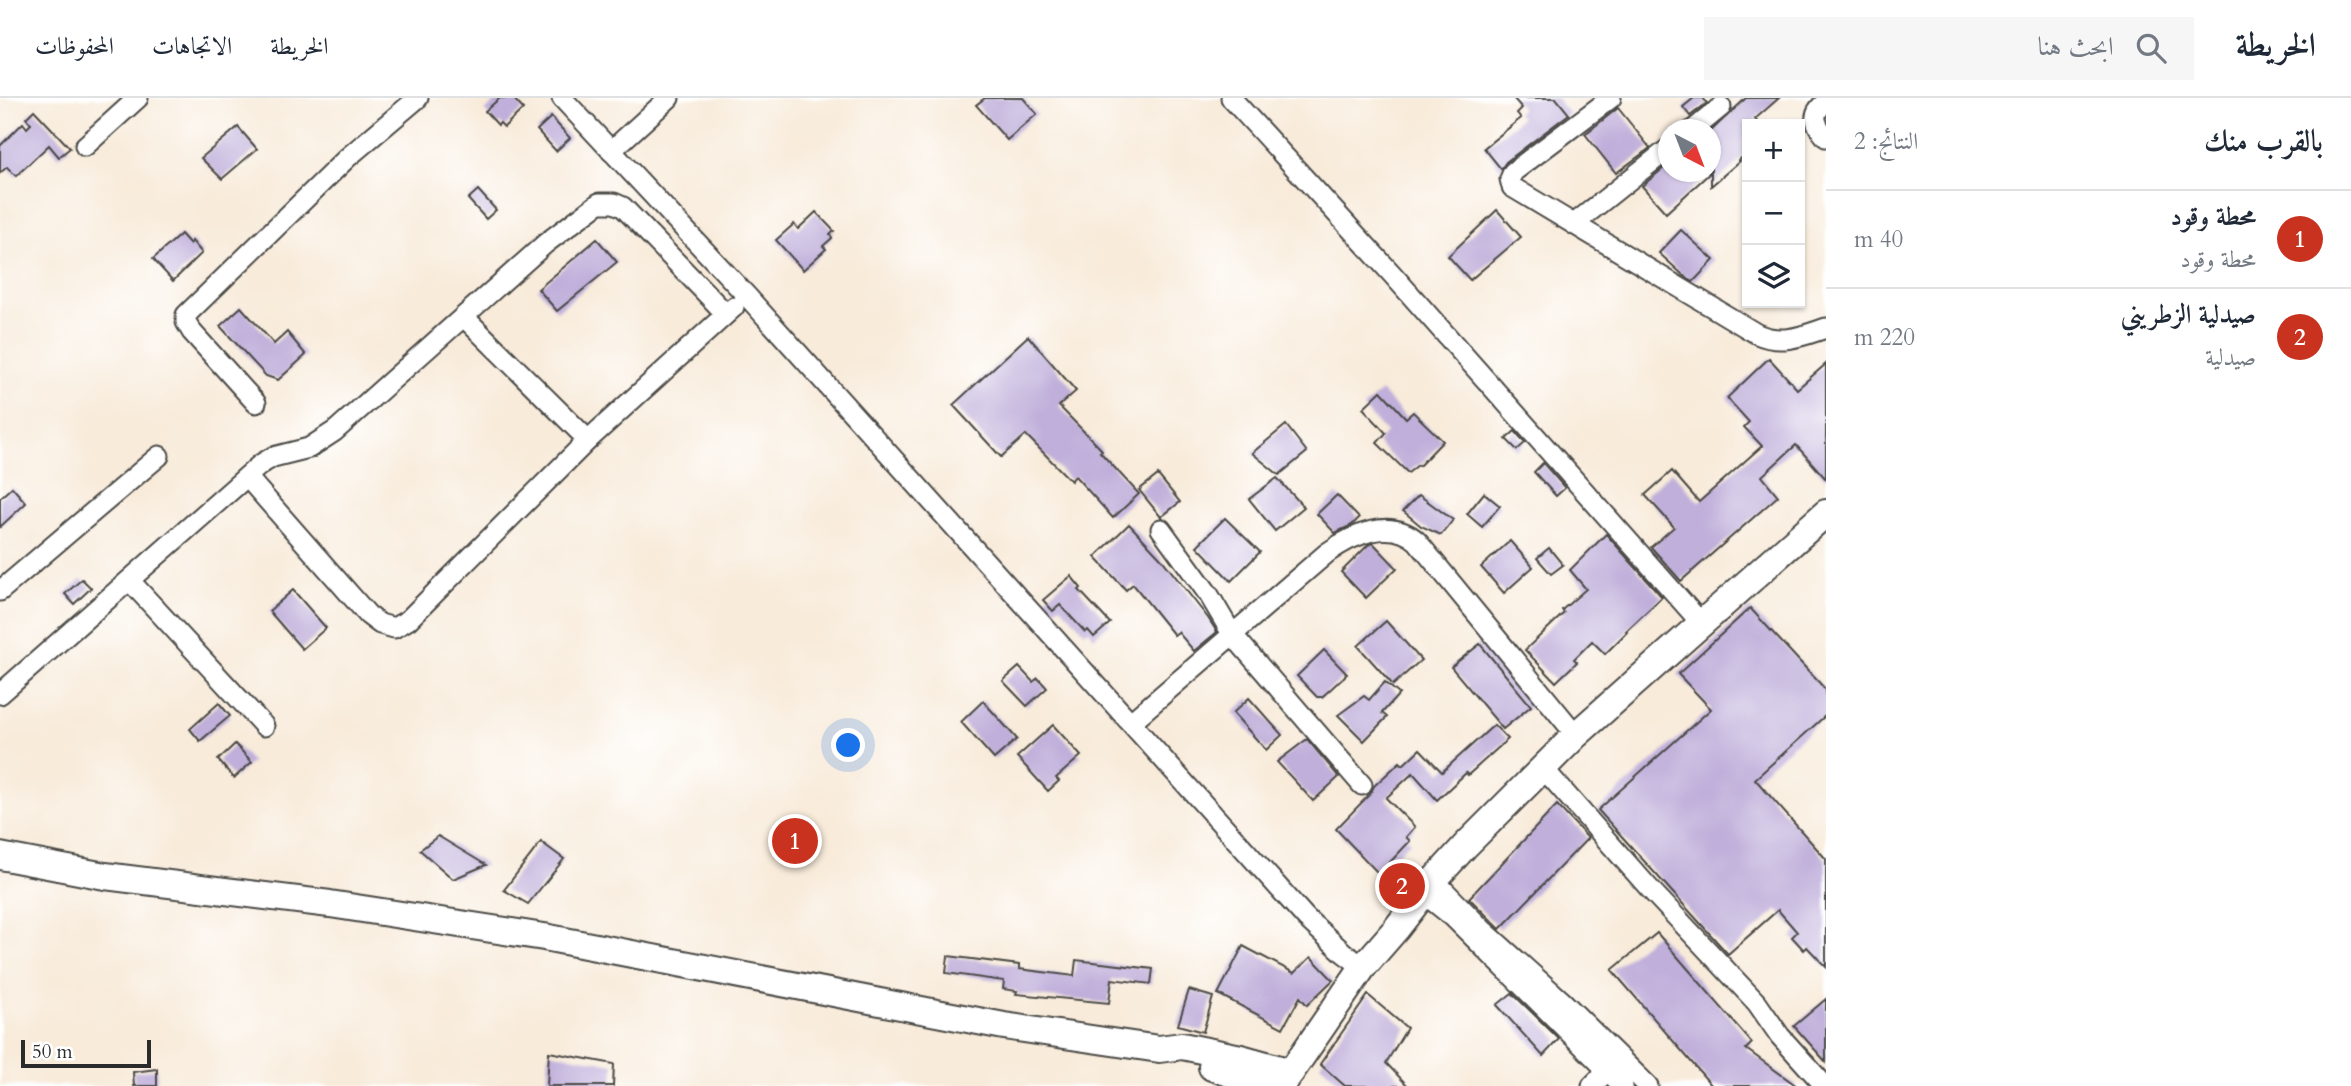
<!DOCTYPE html>
<html lang="ar">
<meta charset="utf-8">
<style>
body{margin:0;font-family:Cardo,Amiri,serif;background:#f6f6f7;color:#1f2937;direction:rtl}
.controls{position:absolute;right:21px;top:21px;display:grid;overflow:hidden;border-radius:0px;box-shadow:0 2px 5px #0004}
.controls button{width:63px;height:63px;display:grid;place-items:center;padding:0;border:0;border-bottom:2px solid #e0e1e3;background:#fff;color:#1f2937;font:35px sans-serif}
.compass{position:absolute;left:1658px;top:21px;width:63px;height:63px;border-radius:50%;background:#fff;box-shadow:0 2px 5px #0004;rotate:138deg}
.scale{position:absolute;left:21px;bottom:18px;width:130px;box-sizing:border-box;padding-left:7px;border:4px solid #2b2b2b;border-top:0;font-size:19px;line-height:24px;white-space:nowrap;color:#2b2b2b;-webkit-text-stroke:5px #fff;paint-order:stroke}
.you{position:absolute;left:849px;top:648px;width:24px;height:24px;margin:-18px;border:5px solid #fff;border-radius:50%;background:#1a73e8;box-shadow:0 0 0 10px #1a73e833}
.badge{display:grid;place-items:center;width:46px;height:46px;border-radius:50%;background:#c8321e;color:#fff;font-size:23px;font-weight:700}
.pin{position:absolute;translate:-50% -50%;border:4px solid #fff;box-shadow:0 2px 7px #0006}
.list{margin:0;padding:0;list-style:none}
h2{display:flex;justify-content:space-between;align-items:center;height:91px;margin:0;padding:0 28px;font-size:30px}
h2 small{font-size:23px;font-weight:400;color:#747a83}
.list li{display:grid;grid-template-columns:46px 1fr auto;gap:21px;align-items:center;box-sizing:border-box;height:98px;padding:0 28px;border-top:2px solid #e0e1e3}
.list b{display:block;font-size:26px;white-space:nowrap}
.list p{margin:0;font-size:23px;white-space:nowrap;color:#747a83}
.list em{font-size:23px;font-style:normal;color:#747a83}
.icon{flex:none;width:38px;height:38px;fill:none;stroke:currentColor;stroke-width:2;stroke-linecap:round;stroke-linejoin:round}
.map{position:relative;flex:none;width:1826px;height:988px;overflow:hidden;direction:ltr}
header{display:flex;align-items:center;gap:42px;box-sizing:border-box;height:98px;padding:0 35px;background:#fff;border-bottom:2px solid #e0e1e3}
header strong{font-size:33px}
nav{display:flex;gap:38px;margin-inline-start:auto;font-size:24px}
.search{width:490px;height:63px;background:#f6f6f7;display:flex;align-items:center;gap:18px;box-sizing:border-box;padding:0 24px;border-radius:0px;color:#747a83;font-size:26px}
main{display:flex}
aside{flex:1;background:#fff}
.map>svg:first-child{display:block}
.building{fill:#bfafda}
.lines{fill:none;stroke-linecap:round;stroke-linejoin:round}
.minor-casing{stroke:#4a4845;stroke-width:23}
.major-casing{stroke:#4a4845;stroke-width:30}
.minor{stroke:#fff;stroke-width:19}
.major{stroke:#fff;stroke-width:26}
</style>
<header>
<strong>الخريطة</strong>
<div class="search"><svg class="icon" aria-label="search" viewBox="0 0 24 24"><circle cx="10" cy="10" r="6"/><path d="M15 15l6 6"/></svg>ابحث هنا</div>
<nav><a>الخريطة</a><a>الاتجاهات</a><a>المحفوظات</a></nav>
</header>
<main>
<aside>
<h2>بالقرب منك<small>النتائج: 2</small></h2>
<ul class="list">
<li><span class="badge">1</span><div><b>محطة وقود</b><p>محطة وقود</p></div><em>40 m</em></li>
<li><span class="badge">2</span><div><b>صيدلية الزطريني</b><p>صيدلية</p></div><em>220 m</em></li>
</ul>
</aside>
<div class="map">
<svg width="1826" height="988" viewBox="0 0 1826 988">
<rect width="100%" height="100%" fill="#fff"/>
<filter id="ink" filterUnits="userSpaceOnUse"><feTurbulence type="fractalNoise" baseFrequency=".0143" numOctaves="2"/><feDisplacementMap in="SourceGraphic" scale="14" xChannelSelector="R" yChannelSelector="G"/><feConvolveMatrix kernelMatrix="1 2 1 2 8 2 1 2 1" color-interpolation-filters="sRGB"/></filter>
<filter id="wash" filterUnits="userSpaceOnUse"><feTurbulence type="fractalNoise" baseFrequency=".00686" numOctaves="4" result="noise"/><feDisplacementMap in="SourceGraphic" scale="28" xChannelSelector="R" yChannelSelector="G"/><feGaussianBlur stdDeviation="1.57" result="paint"/><feColorMatrix in="noise" values="0 0 0 0 0 0 0 0 0 0 0 0 0 0 0 0 0 1.4 0 .05"/><feComposite in="paint" operator="in"/></filter>
<g filter="url(#wash)">
<rect width="100%" height="100%" fill="#f8ebda"/>
<g id="blocks">
<g class="building">
<path d="M 500,0 L 513,0 L 523,11 L 504,29 L 500,25 L 498,27 L 485,13 Z"/>
<path d="M 985,0 L 1023,0 L 1037,16 L 1007,42 L 976,7 Z"/>
<path d="M 1513,0 L 1556,0 L 1569,16 L 1506,64 L 1501,71 L 1484,50 L 1521,20 L 1517,15 L 1522,10 Z"/>
<path d="M 1694,0 L 1703,0 L 1707,5 L 1690,18 L 1683,9 Z"/>
<path d="M 1746,0 L 1779,0 L 1755,21 L 1759,26 L 1747,26 L 1747,55 L 1739,62 L 1740,63 L 1711,88 L 1711,74 L 1666,115 L 1642,88 L 1665,69 L 1669,74 L 1711,74 L 1711,33 Z"/>
<path d="M 1618,10 L 1650,50 L 1616,75 L 1585,36 Z"/>
<path d="M 34,12 L 70,50 L 59,59 L 49,47 L 16,78 L 7,69 L 0,75 L 0,48 L 23,25 L 27,30 L 31,26 L 26,20 Z"/>
<path d="M 551,19 L 570,40 L 556,53 L 537,32 Z"/>
<path d="M 238,29 L 257,51 L 222,81 L 201,60 Z"/>
<path d="M 478,92 L 496,112 L 486,121 L 468,101 Z"/>
<path d="M 1497,112 L 1521,139 L 1470,182 L 1448,158 Z"/>
<path d="M 816,114 L 834,133 L 830,137 L 832,140 L 823,148 L 826,151 L 803,172 L 776,142 L 794,126 L 798,131 Z"/>
<path d="M 1681,132 L 1714,162 L 1693,184 L 1683,177 L 1659,155 Z"/>
<path d="M 181,136 L 190,146 L 192,143 L 202,155 L 173,183 L 153,161 Z"/>
<path d="M 597,141 L 617,164 L 557,213 L 538,191 Z"/>
<path d="M 241,209 L 274,246 L 287,234 L 306,257 L 278,282 L 266,278 L 220,228 Z"/>
<path d="M 1028,238 L 1076,293 L 1059,308 L 1102,352 L 1100,354 L 1139,396 L 1113,420 L 1075,378 L 1071,383 L 1026,337 L 1001,359 L 953,307 Z"/>
<path d="M 1769,260 L 1797,291 L 1826,266 L 1826,381 L 1796,347 L 1762,378 L 1778,398 L 1681,483 L 1651,449 L 1674,429 L 1645,397 L 1672,373 L 1699,404 L 1762,348 L 1744,329 L 1749,324 L 1727,300 Z"/>
<path d="M 1381,293 L 1406,320 L 1413,314 L 1443,343 L 1419,368 L 1418,367 L 1408,375 L 1377,345 L 1386,335 L 1363,310 Z"/>
<path d="M 1286,327 L 1307,354 L 1279,377 L 1252,355 Z"/>
<path d="M 1515,333 L 1525,345 L 1517,352 L 1506,341 Z"/>
<path d="M 1543,365 L 1565,390 L 1556,398 L 1534,374 Z"/>
<path d="M 1158,377 L 1180,404 L 1161,419 L 1139,392 Z"/>
<path d="M 1277,380 L 1304,409 L 1275,433 L 1249,401 Z"/>
<path d="M 12,389 L 26,405 L 0,429 L 0,400 Z"/>
<path d="M 1484,395 L 1500,408 L 1482,429 L 1467,416 Z"/>
<path d="M 1337,397 L 1359,420 L 1352,427 L 1335,435 L 1317,416 Z"/>
<path d="M 1419,397 L 1453,422 L 1441,437 L 1421,428 L 1403,413 Z"/>
<path d="M 1225,420 L 1260,454 L 1231,483 L 1197,448 Z"/>
<path d="M 1129,426 L 1160,459 L 1208,520 L 1217,534 L 1194,553 L 1178,534 L 1174,537 L 1133,486 L 1126,492 L 1095,459 Z"/>
<path d="M 1606,436 L 1662,499 L 1626,533 L 1627,534 L 1605,556 L 1592,543 L 1574,561 L 1577,564 L 1556,584 L 1525,552 L 1564,515 L 1562,512 L 1586,491 L 1570,472 Z"/>
<path d="M 1510,443 L 1533,469 L 1504,495 L 1481,469 Z"/>
<path d="M 1373,445 L 1397,470 L 1366,500 L 1341,474 L 1368,447 Z"/>
<path d="M 1549,450 L 1563,467 L 1551,476 L 1537,460 Z"/>
<path d="M 1071,478 L 1081,490 L 1079,492 L 1110,525 L 1094,539 L 1088,532 L 1085,534 L 1060,507 L 1053,513 L 1043,502 Z"/>
<path d="M 82,481 L 91,490 L 74,506 L 65,496 Z"/>
<path d="M 293,492 L 326,530 L 302,551 L 269,513 Z"/>
<path d="M 1750,510 L 1826,592 L 1826,617 L 1755,681 L 1826,761 L 1826,869 L 1807,849 L 1804,852 L 1792,839 L 1797,834 L 1778,812 L 1728,856 L 1598,712 L 1711,611 L 1678,576 Z"/>
<path d="M 1386,523 L 1421,562 L 1393,587 L 1358,548 Z"/>
<path d="M 1480,546 L 1531,608 L 1503,631 L 1451,569 Z"/>
<path d="M 1324,552 L 1347,576 L 1322,599 L 1317,599 L 1297,578 Z"/>
<path d="M 1019,569 L 1033,584 L 1038,580 L 1047,590 L 1027,608 L 1003,583 Z"/>
<path d="M 1385,584 L 1399,596 L 1382,615 L 1387,619 L 1364,643 L 1338,617 L 1364,598 L 1369,602 Z"/>
<path d="M 1249,600 L 1282,637 L 1266,652 L 1233,615 Z"/>
<path d="M 983,603 L 1017,641 L 994,661 L 961,624 Z"/>
<path d="M 219,605 L 230,618 L 200,643 L 190,631 Z"/>
<path d="M 1053,627 L 1081,658 L 1056,680 L 1059,683 L 1048,693 L 1017,659 Z"/>
<path d="M 1494,627 L 1508,641 L 1468,677 L 1466,675 L 1437,702 L 1413,675 L 1386,700 L 1415,729 L 1406,739 L 1410,743 L 1379,776 L 1336,731 L 1370,696 L 1374,688 L 1400,664 L 1403,667 L 1420,651 L 1442,674 Z"/>
<path d="M 1307,641 L 1339,679 L 1313,703 L 1277,664 Z"/>
<path d="M 235,646 L 252,664 L 234,680 L 218,662 Z"/>
<path d="M 1557,707 L 1588,740 L 1500,831 L 1469,800 Z"/>
<path d="M 438,738 L 486,767 L 453,781 L 420,752 Z"/>
<path d="M 541,744 L 564,761 L 528,806 L 504,792 Z"/>
<path d="M 1657,835 L 1752,945 L 1746,951 L 1797,988 L 1712,988 L 1612,872 Z"/>
<path d="M 1243,848 L 1294,875 L 1311,859 L 1333,882 L 1307,907 L 1300,899 L 1283,930 L 1218,896 Z"/>
<path d="M 948,858 L 1019,867 L 1019,871 L 1074,878 L 1076,862 L 1153,871 L 1151,886 L 1112,881 L 1109,905 L 1016,896 L 1017,893 L 1003,891 L 1004,883 L 946,875 Z"/>
<path d="M 1189,892 L 1213,899 L 1203,934 L 1178,927 Z"/>
<path d="M 1512,895 L 1559,941 L 1543,958 L 1497,907 Z"/>
<path d="M 1368,897 L 1407,930 L 1386,965 L 1408,988 L 1345,988 L 1320,966 Z"/>
<path d="M 1826,901 L 1826,964 L 1794,928 Z"/>
<path d="M 549,954 L 614,966 L 613,988 L 547,988 Z"/>
<path d="M 157,971 L 157,988 L 134,988 L 133,974 Z"/>
</g>
</g>
</g>
<g filter="url(#ink)">
<use href="#blocks" fill-opacity="0" stroke="#4a4845" stroke-width="2"/>
<g class="lines">
<defs>
<g id="minor">
<path d="M 562,0 L 746,197 L 1306,820 L 1344,855 L 1363,869"/>
<path d="M 1231,0 L 1392,176 L 1702,526"/>
<path d="M 1611,0 L 1513,74 L 1510,81 L 1512,89 L 1757,236 C 1782,247 1802,238 1826,230"/>
<path d="M 1826,4 C 1810,16 1815,26 1826,39"/>
<path d="M 1693,32 L 1721,9"/>
<path d="M 85,48 L 138,0"/>
<path d="M 611,53 L 669,0"/>
<path d="M 1574,126 L 1668,51"/>
<path d="M 464,219 L 588,342"/>
<path d="M 256,305 L 192,234 L 186,224 L 186,217 L 347,60 L 418,0"/>
<path d="M 247,379 L 368,517 L 380,526 L 394,530 L 408,522 L 588,342 L 734,209"/>
<path d="M 1161,431 L 1209,497 L 1232,536 L 1362,687"/>
<path d="M 130,483 L 264,628"/>
<path d="M 0,493 L 159,358"/>
<path d="M 0,596 L 261,366 L 273,359 L 309,350 L 335,333 L 546,145 L 599,105 L 614,105 L 623,109 L 726,216"/>
<path d="M 1131,624 L 1327,455 C 1352,437 1390,419 1417,443 L 1576,637"/>
<path d="M 1543,670 L 1649,790 L 1757,905 L 1780,938 L 1825,988"/>
<path d="M 1434,782 L 1482,831 L 1562,903 L 1648,988"/>
<path d="M 1423,795 L 1453,819 L 1623,988"/>
<path d="M 1592,988 L 1607,973"/>
</g>
<g id="major">
<path d="M 0,758 L 105,778 L 330,806 L 544,839 L 1004,928 L 1159,951 L 1182,948 L 1241,960 L 1291,974"/>
<path d="M 1212,969 L 1267,988"/>
<path d="M 1282,987 L 1363,869 L 1396,831 L 1434,782 L 1466,747 L 1576,637 L 1826,415"/>
</g>
</defs>
<use href="#minor" class="minor-casing"/>
<use href="#major" class="major-casing"/>
<use href="#minor" class="minor"/>
<use href="#major" class="major"/>
</g>
</g>
</svg>
<div class="controls">
<button>+</button>
<button>−</button>
<button><svg class="icon" aria-label="layers" viewBox="0 0 24 24"><path d="M12 4l9 5-9 5-9-5zM3 14l9 5 9-5"/></svg></button>
</div>
<svg class="compass" viewBox="-18 -18 36 36"><path d="M0-13l5 13h-10z" fill="#e53935"/><path d="M0 13l5-13h-10z" fill="#747a83"/></svg>
<div class="scale">50 m</div>
<div class="you"></div>
<div class="pin badge" style="left:795px;top:743px">1</div>
<div class="pin badge" style="left:1402px;top:788px">2</div>
</div>
</main>
